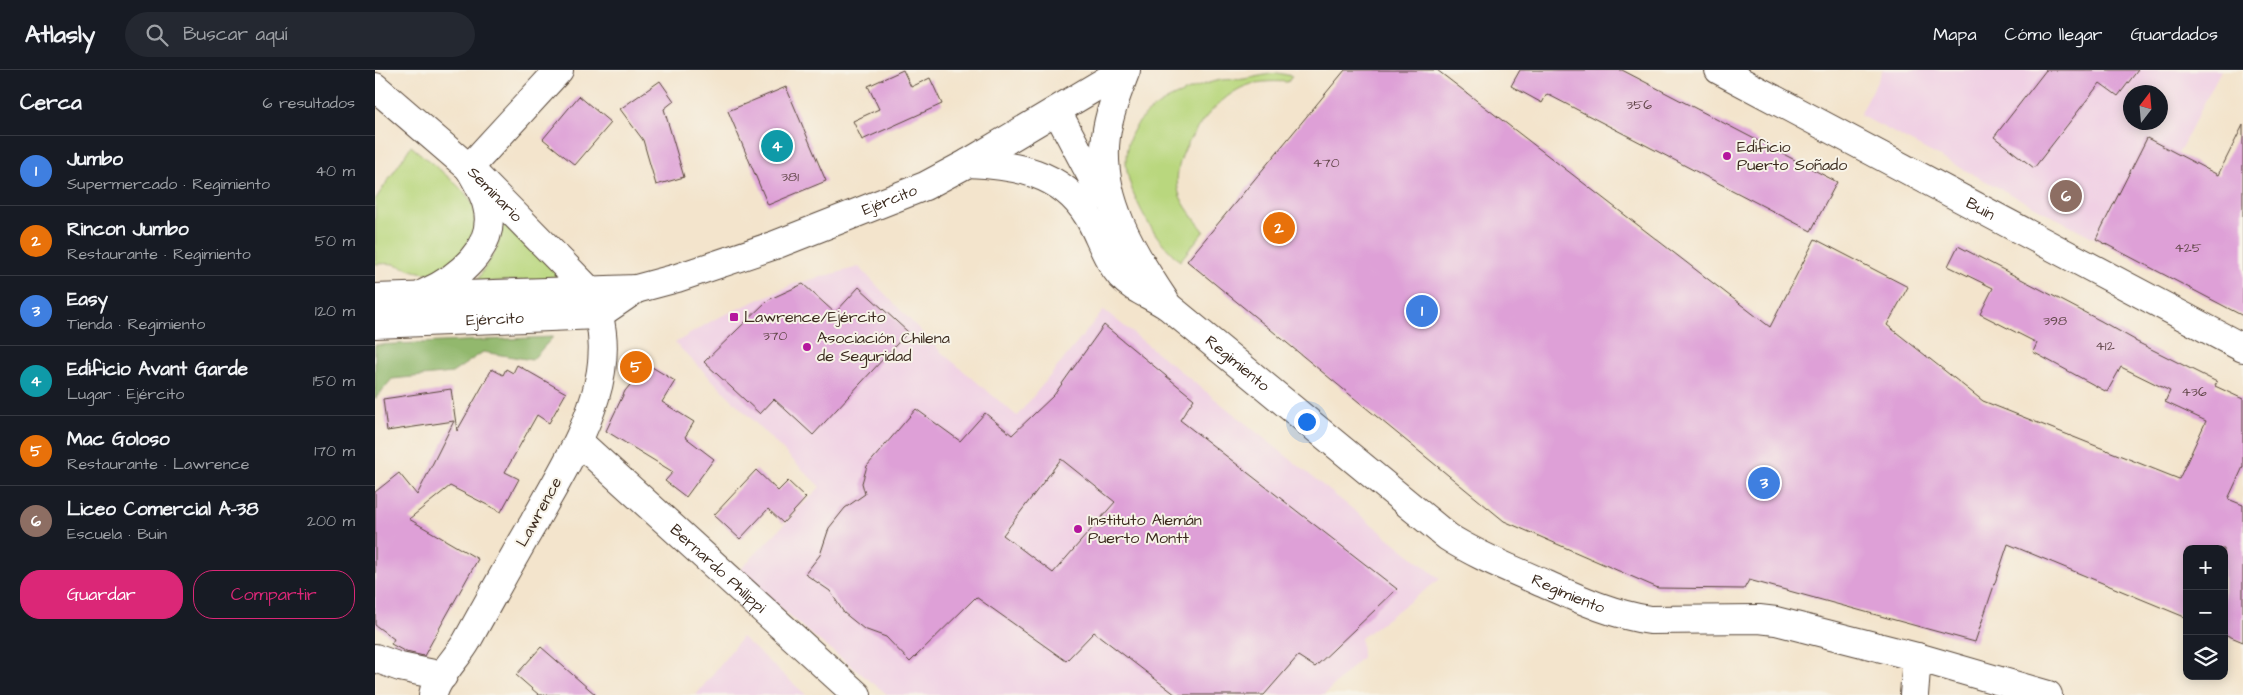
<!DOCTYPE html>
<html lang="es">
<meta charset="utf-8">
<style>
body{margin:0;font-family:"Architects Daughter",sans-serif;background:#242831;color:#f1f3f6}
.controls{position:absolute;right:15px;bottom:15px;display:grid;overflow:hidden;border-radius:10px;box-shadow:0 2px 12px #0003}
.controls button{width:45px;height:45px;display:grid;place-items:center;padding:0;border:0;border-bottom:1px solid #363941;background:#171b24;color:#f1f3f6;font:25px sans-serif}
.compass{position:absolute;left:1748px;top:15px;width:45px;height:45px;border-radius:50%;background:#171b24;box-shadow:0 2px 12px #0003;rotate:16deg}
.you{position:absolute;left:931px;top:351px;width:18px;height:18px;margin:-12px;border:4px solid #fff;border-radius:50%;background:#1a73e8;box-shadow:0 0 0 8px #1a73e833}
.badge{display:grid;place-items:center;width:32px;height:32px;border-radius:50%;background:#db2777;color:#fff;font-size:16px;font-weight:700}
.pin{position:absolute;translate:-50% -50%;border:2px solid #fff;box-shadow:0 1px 5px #0006}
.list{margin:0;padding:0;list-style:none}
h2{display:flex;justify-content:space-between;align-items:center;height:65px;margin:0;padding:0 20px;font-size:21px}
h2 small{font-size:16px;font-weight:400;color:#9ea1a6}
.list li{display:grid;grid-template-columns:32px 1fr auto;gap:15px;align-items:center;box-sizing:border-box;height:70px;padding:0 20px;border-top:1px solid #363941}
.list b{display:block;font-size:19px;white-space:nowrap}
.list p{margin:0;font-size:16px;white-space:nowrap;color:#9ea1a6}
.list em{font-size:16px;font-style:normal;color:#9ea1a6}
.actions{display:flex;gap:10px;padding:15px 20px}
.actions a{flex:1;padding:11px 0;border:1px solid #db2777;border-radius:20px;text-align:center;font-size:18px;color:#db2777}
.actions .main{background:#db2777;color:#fff}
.icon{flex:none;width:28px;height:28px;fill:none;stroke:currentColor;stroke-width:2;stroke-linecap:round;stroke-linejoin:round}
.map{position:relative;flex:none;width:1868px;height:625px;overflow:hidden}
header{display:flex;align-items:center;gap:30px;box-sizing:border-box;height:70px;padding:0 25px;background:#171b24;border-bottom:1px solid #363941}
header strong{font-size:24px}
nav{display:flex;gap:28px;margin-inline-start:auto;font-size:18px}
.search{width:350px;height:45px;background:#242831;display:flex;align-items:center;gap:12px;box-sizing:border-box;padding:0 18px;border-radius:28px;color:#9ea1a6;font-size:19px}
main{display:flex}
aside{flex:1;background:#171b24}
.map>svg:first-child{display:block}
.built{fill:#f0d0e4;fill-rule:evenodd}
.green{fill:#b9d77e;stroke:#7a804e}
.forest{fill:#92b86d;stroke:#667146}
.building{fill:#dea0d7;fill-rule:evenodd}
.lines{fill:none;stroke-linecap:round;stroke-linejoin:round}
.minor-casing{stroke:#574638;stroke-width:30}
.major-casing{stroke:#574638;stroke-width:30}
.minor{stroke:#fff;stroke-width:28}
.major{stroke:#fff;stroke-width:28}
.poi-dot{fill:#b5179e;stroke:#f7f3e8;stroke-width:2}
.labels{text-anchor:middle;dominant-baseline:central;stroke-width:4;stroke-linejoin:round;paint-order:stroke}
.number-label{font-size:14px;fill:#64484c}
.poi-label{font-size:16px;fill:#3b2a1e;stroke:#f7f3e8;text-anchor:start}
.street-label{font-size:16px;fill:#3b2a1e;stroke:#f7f3e8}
</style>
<header>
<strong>Atlasly</strong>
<div class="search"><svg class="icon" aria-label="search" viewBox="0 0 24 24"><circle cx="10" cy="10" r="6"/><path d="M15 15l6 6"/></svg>Buscar aquí</div>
<nav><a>Mapa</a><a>Cómo llegar</a><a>Guardados</a></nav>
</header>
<main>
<aside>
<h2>Cerca<small>6 resultados</small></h2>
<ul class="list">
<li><span class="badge" style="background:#3f7fe0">1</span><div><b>Jumbo</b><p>Supermercado · Regimiento</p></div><em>40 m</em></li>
<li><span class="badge" style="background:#e8710a">2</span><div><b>Rincon Jumbo</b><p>Restaurante · Regimiento</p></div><em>50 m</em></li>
<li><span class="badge" style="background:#3f7fe0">3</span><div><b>Easy</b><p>Tienda · Regimiento</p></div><em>120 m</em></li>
<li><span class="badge" style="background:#0f9aa8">4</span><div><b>Edificio Avant Garde</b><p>Lugar · Ejército</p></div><em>150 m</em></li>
<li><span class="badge" style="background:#e8710a">5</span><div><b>Mac Goloso</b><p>Restaurante · Lawrence</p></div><em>170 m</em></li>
<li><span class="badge" style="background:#8d6e63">6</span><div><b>Liceo Comercial A-38</b><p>Escuela · Buin</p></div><em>200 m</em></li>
</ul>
<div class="actions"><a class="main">Guardar</a><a>Compartir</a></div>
</aside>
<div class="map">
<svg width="1868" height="625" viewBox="0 0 1868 625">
<rect width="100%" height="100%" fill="#f7f3e8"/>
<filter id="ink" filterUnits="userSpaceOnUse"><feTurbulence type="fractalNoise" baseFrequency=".02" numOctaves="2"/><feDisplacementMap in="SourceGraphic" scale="10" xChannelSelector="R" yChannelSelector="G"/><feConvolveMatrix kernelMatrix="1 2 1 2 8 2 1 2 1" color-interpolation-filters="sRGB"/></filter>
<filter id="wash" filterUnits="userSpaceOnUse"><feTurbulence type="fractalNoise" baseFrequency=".0096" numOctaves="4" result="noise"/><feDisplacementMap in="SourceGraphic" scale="20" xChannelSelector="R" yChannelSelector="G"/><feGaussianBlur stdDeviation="1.12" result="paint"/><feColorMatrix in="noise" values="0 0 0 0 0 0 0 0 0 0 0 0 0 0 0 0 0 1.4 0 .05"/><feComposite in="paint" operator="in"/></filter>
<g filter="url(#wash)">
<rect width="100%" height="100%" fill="#f3e4cc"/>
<g class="built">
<path d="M 1508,0 L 1846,0 L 1803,84 L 1772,68 L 1721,169 L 1485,45 ZM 1756,22 L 1786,22 L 1786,52 L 1756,52 Z"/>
<path d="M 484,197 L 565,281 L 642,346 L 729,240 L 1065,509 L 986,568 L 987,587 L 949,625 L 513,625 L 432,561 L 364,501 L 445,417 L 300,273 L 340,249 L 419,214 Z"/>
<path d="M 367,567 L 431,625 L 321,625 Z"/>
</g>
<g class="green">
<path d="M 903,3 L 917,6 L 913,12 C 896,11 879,11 864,19 C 834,35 793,87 804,123 C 808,136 820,149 829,161 L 805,191 C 783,172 769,149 758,122 C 738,72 763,39 810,22 C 822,17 834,12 846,10 C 854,9 862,10 869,9 C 881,7 892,4 903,3 Z"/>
<path d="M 36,76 C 52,90 85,114 96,131 C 105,147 100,169 87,181 C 78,190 70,202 57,203 C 43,204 32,198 19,194 C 13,193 6,194 0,194 L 0,130 Z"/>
<path d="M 129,150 L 187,209 L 101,212 L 122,178 Z"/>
</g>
<path class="forest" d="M 178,267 L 157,290 L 108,282 L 77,303 L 17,309 L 0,329 L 0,275 Z"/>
<g id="blocks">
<g class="building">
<path d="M 528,0 L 536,17 L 555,8 L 567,34 L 487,70 L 478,51 L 504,39 L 493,16 Z"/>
<path d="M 970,0 L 1062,0 L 1395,257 L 1440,169 L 1533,217 L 1512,255 L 1608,331 L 1804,409 L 1831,351 L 1790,332 L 1795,321 L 1746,297 L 1732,322 L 1658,282 L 1662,273 L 1605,244 L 1618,218 L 1573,196 L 1583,176 L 1726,251 L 1760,270 L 1760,271 L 1842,312 L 1840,316 L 1868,329 L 1868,397 L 1853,429 L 1868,435 L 1868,572 L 1849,564 L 1849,479 L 1812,479 L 1812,548 L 1633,474 L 1600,572 L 1374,510 L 1369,519 L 1283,518 L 1129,451 L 812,191 Z"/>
<path d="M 1145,0 L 1247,0 L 1462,112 L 1436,161 L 1172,24 L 1167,33 L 1136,16 Z"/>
<path d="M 1671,0 L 1763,0 L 1743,26 L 1725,13 L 1659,98 L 1619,67 Z"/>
<path d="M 285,11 L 299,31 L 289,39 L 309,107 L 281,115 L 268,70 L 245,39 Z"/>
<path d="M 411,17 L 451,111 L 393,135 L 353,41 Z"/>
<path d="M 204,26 L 236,53 L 200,95 L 168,69 Z"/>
<path d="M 1868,55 L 1868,246 L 1721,169 L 1772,68 L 1843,105 Z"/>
<path d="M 428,214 L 460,243 L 484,217 L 533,262 L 438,365 L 399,329 L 385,344 L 329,292 L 393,230 Z"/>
<path d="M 729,255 L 819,329 L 805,350 L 1022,519 L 940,597 L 923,586 L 889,625 L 801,625 L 719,562 L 691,591 L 601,527 L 535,592 L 511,567 L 489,559 L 469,543 L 455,521 L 430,504 L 445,485 L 454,458 L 470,438 L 490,424 L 487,413 L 492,396 L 541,339 L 585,371 L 610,343 L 637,365 L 679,325 ZM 686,389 L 740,432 L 678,503 L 628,465 Z"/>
<path d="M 272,294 L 300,311 L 287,332 L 319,352 L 310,367 L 339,389 L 311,427 L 290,411 L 298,402 L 231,361 L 250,321 Z"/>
<path d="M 142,295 L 191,323 L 174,353 L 162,345 L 130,402 L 144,409 L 126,442 L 75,416 L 34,449 L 103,489 L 49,586 L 31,582 L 16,574 L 19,569 L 0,555 L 0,422 L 24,403 L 42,425 L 79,351 L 12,361 L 8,329 L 76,319 L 82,361 L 117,299 L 128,305 L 131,299 L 138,303 Z"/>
<path d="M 381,400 L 403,421 L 413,411 L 431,428 L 408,453 L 393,439 L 365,469 L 339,445 Z"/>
<path d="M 166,577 L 221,625 L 164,625 L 141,605 Z"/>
</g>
</g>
</g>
<g filter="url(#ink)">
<use href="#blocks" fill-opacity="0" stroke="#574638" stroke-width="1"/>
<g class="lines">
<defs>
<g id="minor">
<path id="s1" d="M 1344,0 L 1868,278"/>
<path id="s2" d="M 0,17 L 94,98 L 213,219 C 256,297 196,385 159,452 C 136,491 114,531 92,571 C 83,587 61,608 58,625"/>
<path d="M 94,98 L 184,0"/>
<path id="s3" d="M 204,372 L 482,625"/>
<path d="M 0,588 L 25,597 L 68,606"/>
<path d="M 1539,625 L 1542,587"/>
</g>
<g id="major">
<path d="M 751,0 C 743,21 734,43 731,66 C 723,127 757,182 790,231"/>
<path d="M 682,41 L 719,111 L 730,126"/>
<path id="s4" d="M 593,93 C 639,95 687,102 713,146 C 725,166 730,188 746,206 C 759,220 779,226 794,237 L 1073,467 C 1101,485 1132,497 1163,511 C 1200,527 1235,544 1275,550 L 1384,549 L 1401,551 L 1542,587 L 1673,625"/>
<path d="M 50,223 C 82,209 123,177 112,136 C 109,123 101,110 94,98"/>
<path id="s5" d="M 0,228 L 261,219 L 302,208 L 400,175 L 550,116 L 593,93 L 749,0"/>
<path id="s6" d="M 0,254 L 223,245 L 261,219"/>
</g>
</defs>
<use href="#minor" class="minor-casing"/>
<use href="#major" class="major-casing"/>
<use href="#minor" class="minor"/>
<use href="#major" class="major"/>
</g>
</g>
<g class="poi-dot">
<circle cx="1352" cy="86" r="5"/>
<rect x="354" y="242" width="10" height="10" rx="2.5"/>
<circle cx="432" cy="277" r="5"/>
<circle cx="703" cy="459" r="5"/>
</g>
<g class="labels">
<g class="number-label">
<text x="1264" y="35">356</text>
<text x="951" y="93">470</text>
<text x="415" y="107">381</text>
<text x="1813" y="178">425</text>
<text x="1680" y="251">398</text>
<text x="400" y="266">370</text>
<text x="1730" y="276">412</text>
<text x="1819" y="322">436</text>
</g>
<g class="poi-label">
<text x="1362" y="77">Edificio<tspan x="1362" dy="18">Puerto Soñado</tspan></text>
<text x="369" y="247">Lawrence/Ejército</text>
<text x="442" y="268">Asociación Chilena<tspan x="442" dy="18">de Seguridad</tspan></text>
<text x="713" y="450">Instituto Alemán<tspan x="713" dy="18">Puerto Montt</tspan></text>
</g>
<g class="street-label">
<text stroke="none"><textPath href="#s2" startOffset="161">Seminario</textPath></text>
<text stroke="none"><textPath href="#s5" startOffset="530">Ejército</textPath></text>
<text stroke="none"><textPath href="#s1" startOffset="296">Buin</textPath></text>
<text stroke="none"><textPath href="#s6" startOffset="120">Ejército</textPath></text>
<text stroke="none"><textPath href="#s4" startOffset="352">Regimiento</textPath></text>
<text transform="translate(164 442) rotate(-61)">Lawrence</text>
<text stroke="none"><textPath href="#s3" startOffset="188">Bernardo Philippi</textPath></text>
<text stroke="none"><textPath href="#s4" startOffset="758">Regimiento</textPath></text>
</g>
</g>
</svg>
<div class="controls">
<button>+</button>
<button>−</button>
<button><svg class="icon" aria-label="layers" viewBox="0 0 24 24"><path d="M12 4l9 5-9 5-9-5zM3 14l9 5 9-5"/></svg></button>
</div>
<svg class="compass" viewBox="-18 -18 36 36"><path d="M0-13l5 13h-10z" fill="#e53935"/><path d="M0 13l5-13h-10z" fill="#9ea1a6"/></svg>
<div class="you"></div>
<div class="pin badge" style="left:1047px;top:241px;background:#3f7fe0">1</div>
<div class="pin badge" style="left:904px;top:158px;background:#e8710a">2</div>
<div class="pin badge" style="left:1389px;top:413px;background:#3f7fe0">3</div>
<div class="pin badge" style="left:402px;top:76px;background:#0f9aa8">4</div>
<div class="pin badge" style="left:261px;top:297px;background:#e8710a">5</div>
<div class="pin badge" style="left:1691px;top:126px;background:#8d6e63">6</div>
</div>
</main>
